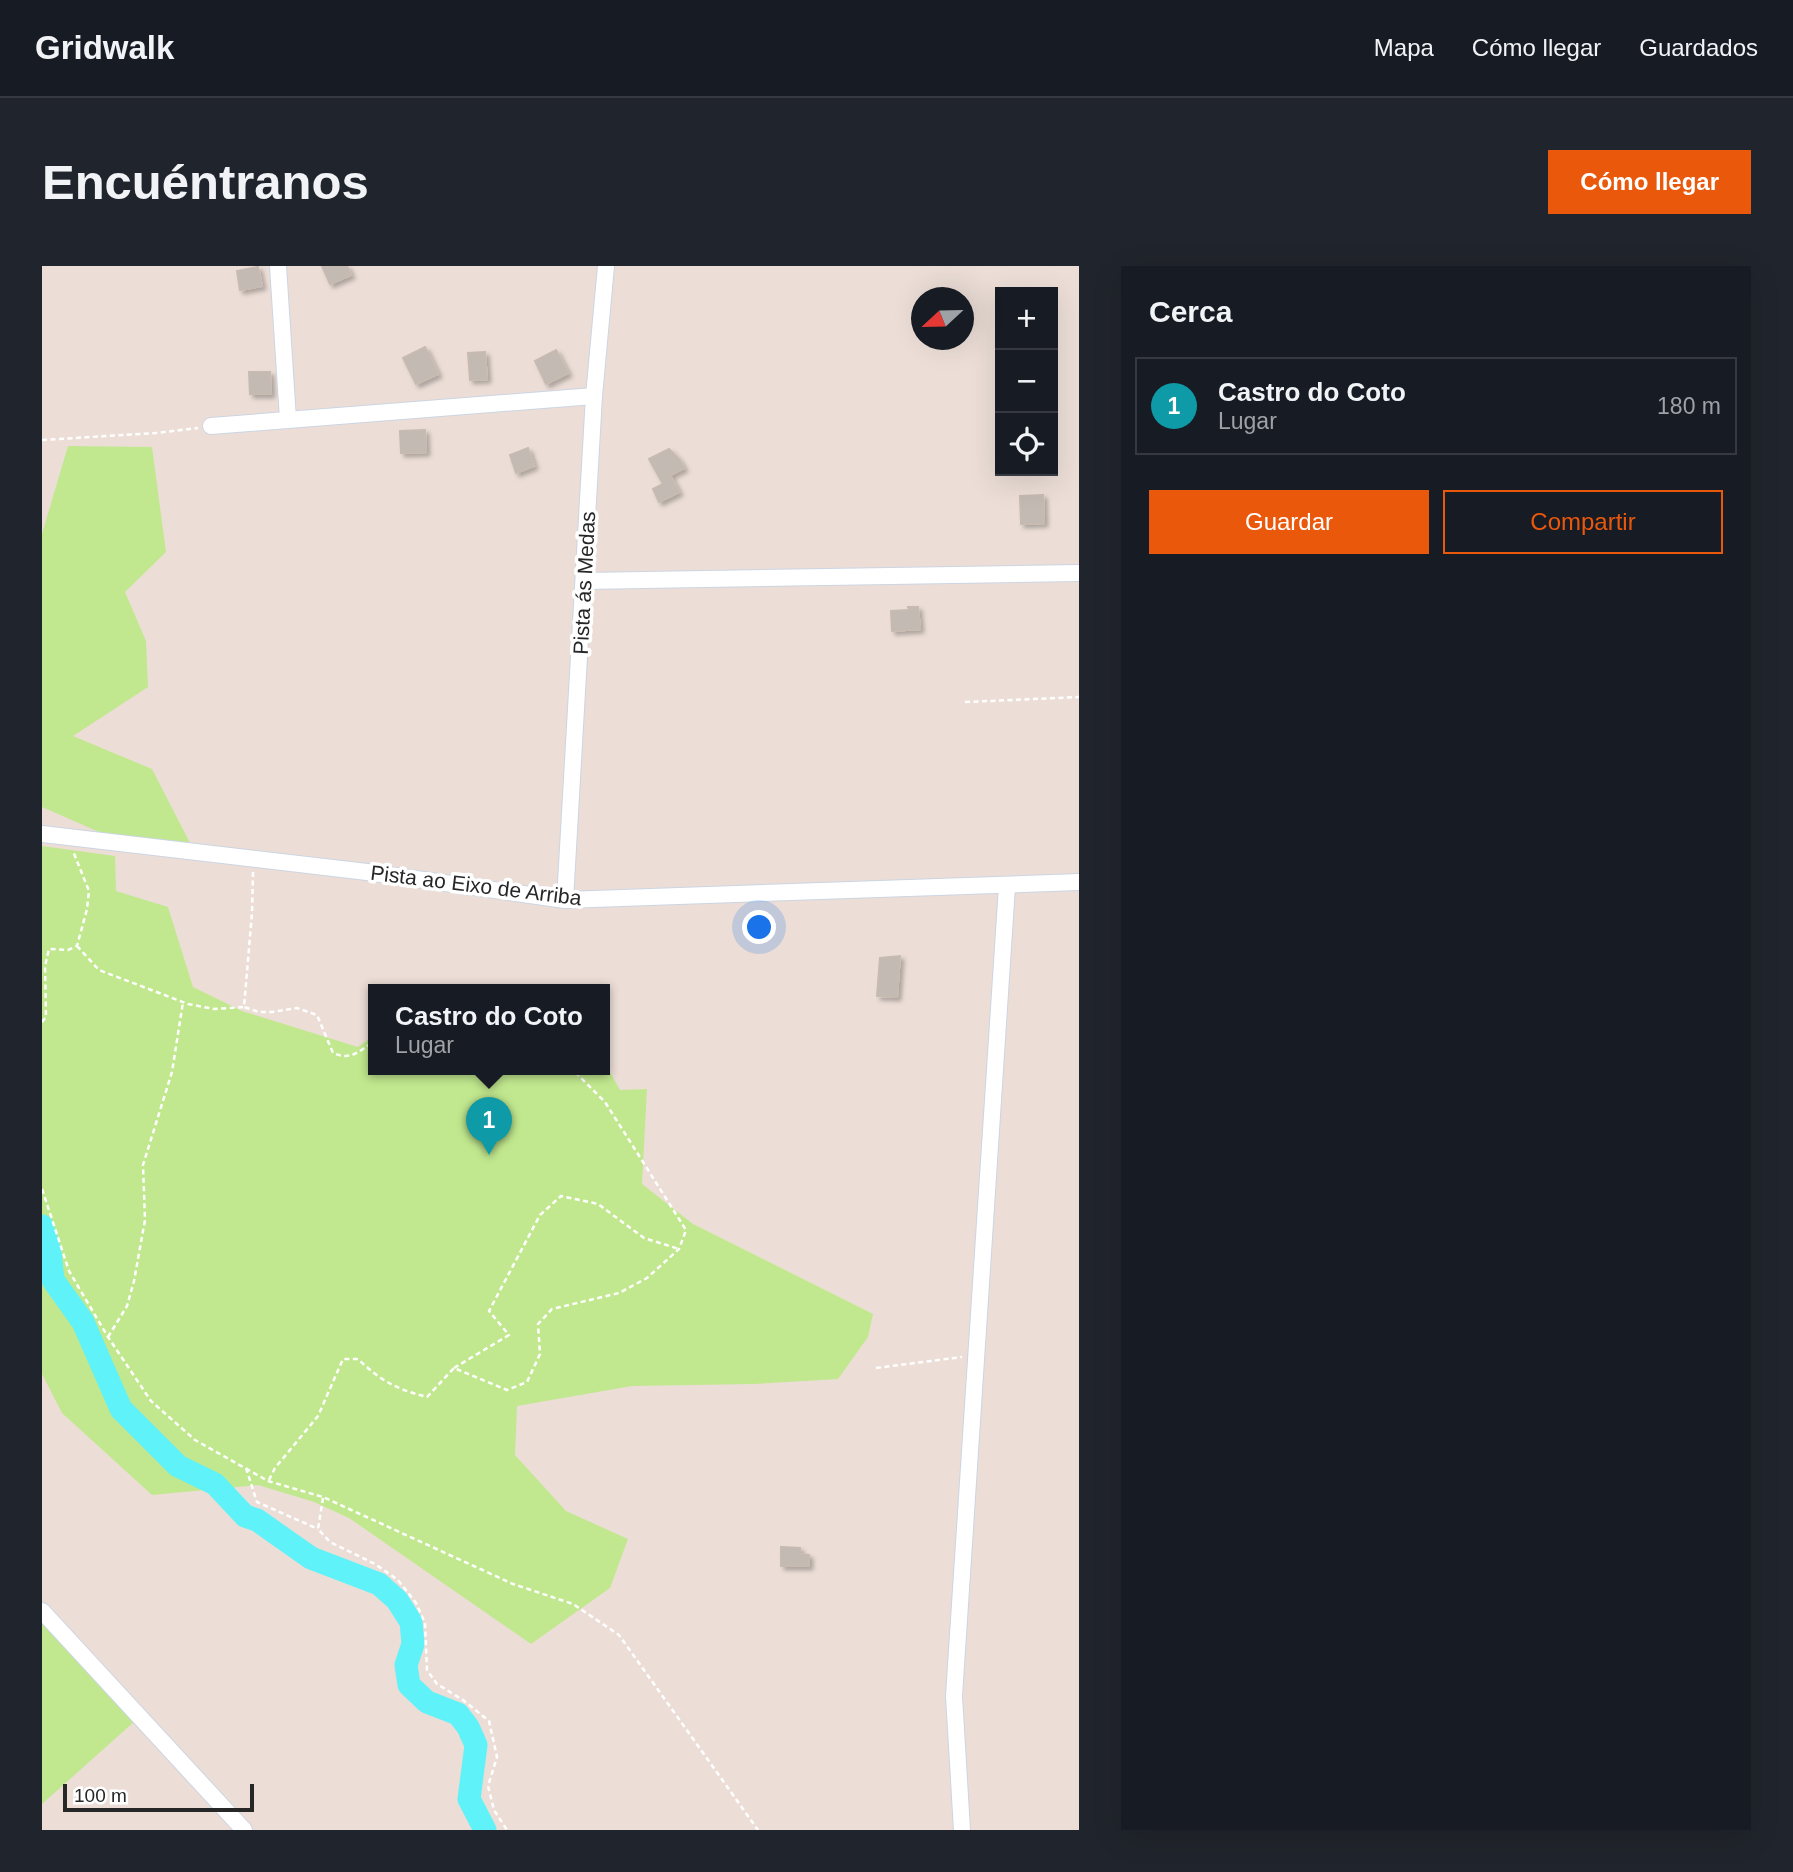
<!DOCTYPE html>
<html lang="es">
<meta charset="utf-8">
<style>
body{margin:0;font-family:Arial,sans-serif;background:#20242c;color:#f1f3f6}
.controls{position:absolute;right:21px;top:21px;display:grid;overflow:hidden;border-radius:0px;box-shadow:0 7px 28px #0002}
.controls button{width:63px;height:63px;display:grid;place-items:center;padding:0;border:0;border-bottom:2px solid #363941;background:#171b24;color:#f1f3f6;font:35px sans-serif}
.compass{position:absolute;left:869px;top:21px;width:63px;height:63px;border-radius:50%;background:#171b24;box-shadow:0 7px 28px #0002;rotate:248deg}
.scale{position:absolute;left:21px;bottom:18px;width:191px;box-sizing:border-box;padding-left:7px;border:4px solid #272727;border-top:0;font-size:19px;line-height:24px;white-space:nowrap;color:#272727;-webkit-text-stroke:5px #fff;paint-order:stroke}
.you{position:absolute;left:718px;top:662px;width:24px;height:24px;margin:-18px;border:5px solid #fff;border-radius:50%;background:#1a73e8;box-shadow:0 0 0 10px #1a73e833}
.badge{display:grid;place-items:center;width:46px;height:46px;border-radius:50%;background:#ea580c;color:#fff;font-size:23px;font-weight:700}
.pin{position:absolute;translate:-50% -58px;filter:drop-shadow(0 2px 4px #0008)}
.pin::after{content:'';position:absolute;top:37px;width:24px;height:21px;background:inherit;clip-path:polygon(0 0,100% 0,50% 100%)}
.popup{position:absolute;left:326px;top:718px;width:242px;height:91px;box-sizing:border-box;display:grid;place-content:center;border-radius:0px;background:#171b24;filter:drop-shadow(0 2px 5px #0005);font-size:23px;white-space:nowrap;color:#9ea1a6}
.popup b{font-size:26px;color:#f1f3f6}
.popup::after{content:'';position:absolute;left:50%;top:100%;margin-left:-14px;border:14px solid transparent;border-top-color:#171b24}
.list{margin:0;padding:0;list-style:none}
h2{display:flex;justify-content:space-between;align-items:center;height:91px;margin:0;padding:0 28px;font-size:30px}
h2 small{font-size:23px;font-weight:400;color:#9ea1a6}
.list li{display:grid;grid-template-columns:46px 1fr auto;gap:21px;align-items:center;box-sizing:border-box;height:98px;margin:0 14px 14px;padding:0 14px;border:2px solid #363941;border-radius:0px}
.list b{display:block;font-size:26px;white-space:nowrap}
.list p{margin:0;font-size:23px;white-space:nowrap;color:#9ea1a6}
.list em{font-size:23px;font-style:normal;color:#9ea1a6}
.actions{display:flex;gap:14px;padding:21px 28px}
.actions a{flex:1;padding:16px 0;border:2px solid #ea580c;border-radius:0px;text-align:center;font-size:24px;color:#ea580c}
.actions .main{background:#ea580c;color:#fff}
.icon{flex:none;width:38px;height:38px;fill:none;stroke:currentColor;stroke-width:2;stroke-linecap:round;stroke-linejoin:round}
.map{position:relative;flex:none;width:1037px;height:1564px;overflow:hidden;border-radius:0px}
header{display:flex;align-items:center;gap:42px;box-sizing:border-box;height:98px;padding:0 35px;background:#171b24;border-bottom:2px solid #363941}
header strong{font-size:33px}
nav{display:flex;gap:38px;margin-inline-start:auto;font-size:24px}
.intro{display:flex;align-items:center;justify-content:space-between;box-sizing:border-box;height:168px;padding:0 42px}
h1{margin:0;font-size:49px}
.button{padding:18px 32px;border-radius:0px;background:#ea580c;color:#fff;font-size:24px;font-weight:700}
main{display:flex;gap:42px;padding:0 42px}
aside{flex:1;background:#171b24;border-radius:0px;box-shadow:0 7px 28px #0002}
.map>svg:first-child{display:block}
.green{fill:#c1e88e}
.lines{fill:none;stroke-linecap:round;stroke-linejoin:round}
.river{stroke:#5ff2f8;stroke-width:23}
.building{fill:#c2bab3;stroke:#c7bab1;stroke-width:2;filter:url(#shadow)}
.minor-casing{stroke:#ccd5e2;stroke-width:18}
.path{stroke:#fff;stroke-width:2.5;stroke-dasharray:5 3.5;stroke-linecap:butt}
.minor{stroke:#fff;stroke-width:16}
.labels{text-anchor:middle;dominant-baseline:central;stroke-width:7;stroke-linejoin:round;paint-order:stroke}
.street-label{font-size:21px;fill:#272727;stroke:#fff}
</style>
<header>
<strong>Gridwalk</strong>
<nav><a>Mapa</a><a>Cómo llegar</a><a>Guardados</a></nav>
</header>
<div class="intro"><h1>Encuéntranos</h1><a class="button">Cómo llegar</a></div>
<main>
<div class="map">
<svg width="1037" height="1564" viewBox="0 0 1037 1564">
<defs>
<filter id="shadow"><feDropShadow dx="3.5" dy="3.5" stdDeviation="2" flood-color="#0004"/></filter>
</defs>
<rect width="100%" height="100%" fill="#ecded7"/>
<g class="green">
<path d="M 26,180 L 110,181 L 124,286 L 83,326 L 104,375 L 106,421 L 31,470 L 110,503 L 149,579 L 57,566 L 0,541 L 0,268 Z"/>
<path d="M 0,580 L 73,590 L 74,625 L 126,641 L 151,721 L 200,745 L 316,781 L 331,770 L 332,803 L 562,803 L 563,797 L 578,824 L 605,823 L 600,918 L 651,958 L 831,1048 L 826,1071 L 796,1113 L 712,1118 L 590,1120 L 475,1140 L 473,1189 L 524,1245 L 586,1273 L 568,1322 L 489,1378 L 307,1252 L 272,1236 L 216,1219 L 110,1229 L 20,1147 L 0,1108 Z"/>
<path d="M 0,1350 L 93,1455 L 0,1538 Z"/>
</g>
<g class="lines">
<path class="river" d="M 0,960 L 8,986 L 11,1014 L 41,1056 L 79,1143 L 136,1200 L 173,1218 L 203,1250 L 215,1254 L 269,1292 L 337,1318 L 355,1334 L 369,1356 L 371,1378 L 364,1399 L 367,1419 L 385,1436 L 416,1448 L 426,1461 L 434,1479 L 427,1533 L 443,1564"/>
</g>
<g class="building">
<path d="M 280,0 L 305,0 L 309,9 L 288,18 Z"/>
<path d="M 216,1 L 220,20 L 198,24 L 195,5 Z"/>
<path d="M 383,81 L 396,108 L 374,118 L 361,92 Z"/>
<path d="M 514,84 L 526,107 L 504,118 L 493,95 Z"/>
<path d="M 443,86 L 445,113 L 428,114 L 426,87 Z"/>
<path d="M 207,106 L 228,106 L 229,128 L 208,128 Z"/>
<path d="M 383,164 L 384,186 L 359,187 L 358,165 Z"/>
<path d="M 486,182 L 492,200 L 474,207 L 468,189 Z"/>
<path d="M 627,183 L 637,193 L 642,202 L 628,209 L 637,226 L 617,236 L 611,223 L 621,218 L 607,193 Z"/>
<path d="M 1001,229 L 1002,257 L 979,258 L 978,230 Z"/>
<path d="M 866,341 L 876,341 L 878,363 L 850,365 L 849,345 L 867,344 Z"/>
<path d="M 858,690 L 855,731 L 835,730 L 838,692 Z"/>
<path d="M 739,1281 L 758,1282 L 758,1288 L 767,1289 L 767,1300 L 739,1300 Z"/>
</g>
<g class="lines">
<defs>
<g id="minor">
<path d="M 236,0 L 246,153"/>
<path d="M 169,160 L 552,130"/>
<path d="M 542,315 L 1037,307"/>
<path d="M 0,568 L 325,606 L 523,634 L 1037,616"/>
<path d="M 523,634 L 552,130 L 564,0"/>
<path d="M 0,1345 L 202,1564"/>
<path d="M 920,1564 L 912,1430 L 965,620"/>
</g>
</defs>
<use href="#minor" class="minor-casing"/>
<g class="path">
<path d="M 0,174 L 114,167 L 156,162"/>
<path d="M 923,436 L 1037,431"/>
<path d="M 211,606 L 210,647 L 202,741 L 217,746 L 230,746 L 255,742 L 275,749 L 291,787 C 310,795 316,785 332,776"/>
<path d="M 35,680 L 57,704 L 146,738 L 172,743 L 202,741"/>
<path d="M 0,756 L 4,751 L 3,700 L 7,683 L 26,684 L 35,680 L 45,643 L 47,625 L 31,585"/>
<path d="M 0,923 L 27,1005 L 66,1071 L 109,1135 L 153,1174 L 226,1215 L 281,1231 L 471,1318 L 531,1338 L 577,1369 L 716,1564"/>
<path d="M 66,1071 L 85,1040 L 92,1015 L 103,954 L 101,899 L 130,806 L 141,736"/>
<path d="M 412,1102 L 467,1069 L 447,1045 L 498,949 L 519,930 L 556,938 L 602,972 L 637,983"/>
<path d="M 834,1102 L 920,1091"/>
<path d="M 204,1202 L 215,1236 L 276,1263"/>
<path d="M 227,1214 L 233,1202 L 276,1150 L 301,1093 L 316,1093 C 339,1115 354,1123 385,1131 L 412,1102 L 465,1124 L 485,1116 L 498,1088 L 496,1058 L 510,1043 L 577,1027 L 605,1012 L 637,983 L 644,964 L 563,836 L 530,803"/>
<path d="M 281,1232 L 276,1263 L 288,1276 L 333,1298 L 356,1314 L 374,1337 L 383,1357 L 385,1404 L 395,1418 L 421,1434 L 447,1455 L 455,1491 L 446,1520 L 452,1544 L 465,1564"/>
</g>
<use href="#minor" class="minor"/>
</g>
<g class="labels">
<g class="street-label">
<text transform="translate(542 317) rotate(-87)">Pista ás Medas</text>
<text transform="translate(434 619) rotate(7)">Pista ao Eixo de Arriba</text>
</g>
</g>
</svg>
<div class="controls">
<button>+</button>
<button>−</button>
<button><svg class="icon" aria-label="locate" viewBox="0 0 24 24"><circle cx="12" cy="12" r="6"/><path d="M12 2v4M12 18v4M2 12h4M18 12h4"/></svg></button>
</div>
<svg class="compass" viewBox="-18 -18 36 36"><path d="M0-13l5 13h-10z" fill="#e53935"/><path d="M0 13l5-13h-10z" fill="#9ea1a6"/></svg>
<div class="scale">100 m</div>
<div class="you"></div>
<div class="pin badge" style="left:447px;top:889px;background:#0f9aa8">1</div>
<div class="popup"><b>Castro do Coto</b>Lugar</div>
</div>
<aside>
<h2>Cerca<small></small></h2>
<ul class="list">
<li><span class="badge" style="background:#0f9aa8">1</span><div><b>Castro do Coto</b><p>Lugar</p></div><em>180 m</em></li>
</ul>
<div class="actions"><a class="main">Guardar</a><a>Compartir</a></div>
</aside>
</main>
